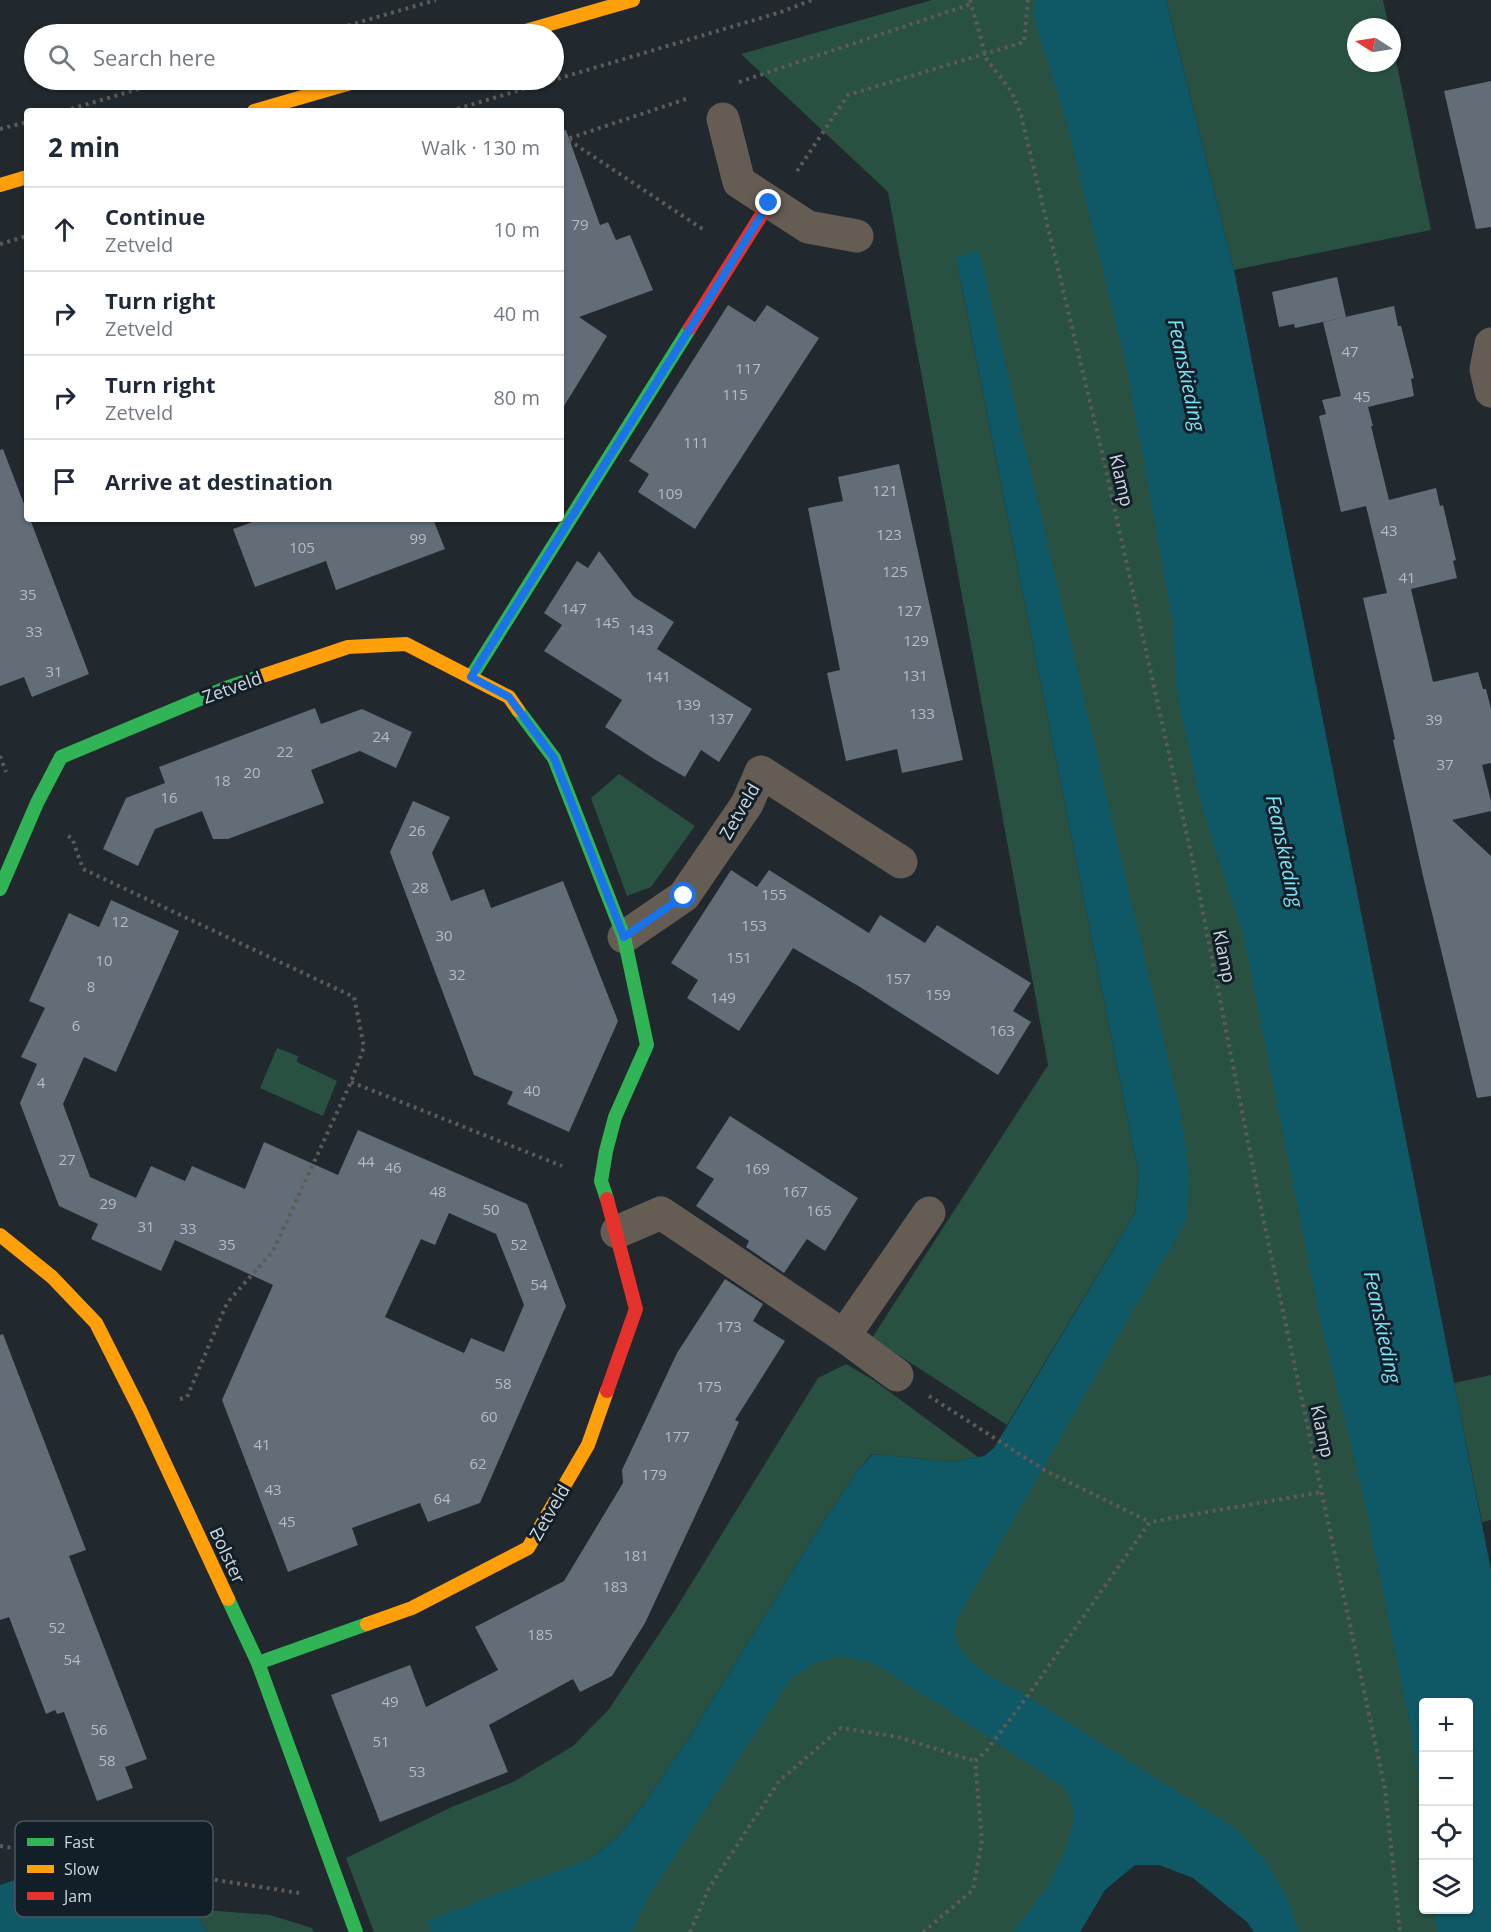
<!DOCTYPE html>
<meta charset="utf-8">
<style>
body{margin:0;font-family:"Open Sans",sans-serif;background:#f6f6f7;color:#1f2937}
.controls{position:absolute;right:18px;bottom:18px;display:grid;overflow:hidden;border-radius:6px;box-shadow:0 2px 4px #0004}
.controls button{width:54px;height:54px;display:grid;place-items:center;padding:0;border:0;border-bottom:2px solid #e0e1e3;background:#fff;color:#1f2937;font:30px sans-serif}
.compass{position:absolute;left:1347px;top:18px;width:54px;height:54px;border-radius:50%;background:#fff;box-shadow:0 2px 4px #0004;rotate:282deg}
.stop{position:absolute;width:18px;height:18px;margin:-14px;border:4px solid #1a73e8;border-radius:50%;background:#fff}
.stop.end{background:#1a73e8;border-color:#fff;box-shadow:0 2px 6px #0008}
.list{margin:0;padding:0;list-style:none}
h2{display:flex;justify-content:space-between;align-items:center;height:78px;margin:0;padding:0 24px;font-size:26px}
h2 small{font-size:20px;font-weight:400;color:#747a83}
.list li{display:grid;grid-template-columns:39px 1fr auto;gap:18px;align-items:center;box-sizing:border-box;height:84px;padding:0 24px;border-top:2px solid #e0e1e3}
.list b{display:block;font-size:22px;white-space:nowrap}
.list p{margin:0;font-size:20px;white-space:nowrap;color:#747a83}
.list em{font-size:20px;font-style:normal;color:#747a83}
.icon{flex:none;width:33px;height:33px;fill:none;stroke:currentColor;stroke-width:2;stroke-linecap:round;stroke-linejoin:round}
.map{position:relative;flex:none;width:1491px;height:1932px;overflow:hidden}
.search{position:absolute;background:#fff;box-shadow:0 2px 4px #0004;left:24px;top:24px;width:540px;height:66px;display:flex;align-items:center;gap:15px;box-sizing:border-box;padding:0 21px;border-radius:33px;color:#747a83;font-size:22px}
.panel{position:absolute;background:#fff;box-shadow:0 2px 4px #0004;left:24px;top:108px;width:540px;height:414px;border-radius:6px}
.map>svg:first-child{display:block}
.green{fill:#285141}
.water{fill:#0f5966}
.building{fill:#626d78;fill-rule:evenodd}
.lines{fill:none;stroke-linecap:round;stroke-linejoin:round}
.path{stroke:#5e5a57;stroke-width:4;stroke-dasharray:3 4.5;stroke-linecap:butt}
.street{stroke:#655d54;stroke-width:33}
.fast{stroke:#30b455;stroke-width:14}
.slow{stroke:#ff9f0a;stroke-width:14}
.jam{stroke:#e5322d;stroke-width:14}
.route{stroke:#1a73e8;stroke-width:8}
.labels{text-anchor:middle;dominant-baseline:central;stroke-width:6;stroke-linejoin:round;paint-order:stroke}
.number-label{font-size:15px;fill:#b4bdc5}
.street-label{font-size:18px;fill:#d0d8df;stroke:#121e28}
.water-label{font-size:20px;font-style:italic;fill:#77e2f8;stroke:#121e28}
.key{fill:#121e28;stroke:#4b565f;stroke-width:1.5}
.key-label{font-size:16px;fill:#d0d8df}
</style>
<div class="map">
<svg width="1491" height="1932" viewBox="0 0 1491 1932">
<rect width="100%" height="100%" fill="#21282e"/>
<g class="green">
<path d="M 932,0 L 1060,0 L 1423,1741 L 1424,1910 L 1451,1910 L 1455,1932 L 1277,1932 L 1132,1817 L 1049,1932 L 374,1932 L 346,1858 L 454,1806 L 513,1782 L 573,1746 L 609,1709 L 675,1610 L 818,1378 L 846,1364 L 875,1381 L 978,1457 L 951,1462 L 872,1454 L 858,1470 L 818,1530 L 690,1736 L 641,1808 L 617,1837 L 591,1858 L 608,1865 L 788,1621 L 998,1472 L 1160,1204 L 956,257 L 1139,1176 L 1135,1213 L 1007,1425 L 872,1338 L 1048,1065 L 888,192 L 741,54 Z"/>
<path d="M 1166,0 L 1383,0 L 1389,27 L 1356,27 L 1356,63 L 1392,63 L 1392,41 L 1431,230 L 1234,270 Z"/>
<path d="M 619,774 L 695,826 L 651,887 L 627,896 L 591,798 Z"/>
<path d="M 277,1048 L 298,1056 L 297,1062 L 337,1081 L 323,1116 L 260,1088 Z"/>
<path d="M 1491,1375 L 1491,1520 L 1482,1522 L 1454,1383 Z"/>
<path d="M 192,1909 L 270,1915 L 312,1928 L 314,1932 L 207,1932 Z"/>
</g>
<g class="water">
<path d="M 1035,0 L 1166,0 L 1234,270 L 1491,1570 L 1491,1932 L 1437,1932 L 1435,1910 L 1468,1910 L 1468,1702 L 1424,1702 L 1423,1816 L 1413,1738 L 1362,1490 L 1320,1319 L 1244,938 L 1201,804 L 1177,692 L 1173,623 L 1126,364 L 1066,120 L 1033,16 Z"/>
<path d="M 979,250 L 1181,1114 L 1190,1182 L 1186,1222 L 1132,1312 L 956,1621 C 956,1625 954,1631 955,1635 C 962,1663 995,1680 1019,1691 L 1236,1829 L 1268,1864 L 1288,1900 L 1299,1932 L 1254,1932 L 1247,1922 L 1193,1878 L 1159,1865 L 1135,1865 L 1105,1890 L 1080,1932 L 1013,1932 L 1047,1888 L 1065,1851 L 1072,1829 L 1074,1809 L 1066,1789 L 948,1710 L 873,1663 L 842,1656 L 815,1663 L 790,1680 L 650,1894 L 632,1932 L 433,1932 L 427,1921 L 591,1858 L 617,1837 L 641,1808 L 690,1736 L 818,1530 L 858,1470 L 873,1454 L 951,1462 L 984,1456 L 994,1448 L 1135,1213 L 1139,1176 L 956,257 Z"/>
<path d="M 15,1880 L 192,1909 L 207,1932 L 0,1932 L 0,1885 Z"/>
</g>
<g class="building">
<path d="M 1491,81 L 1491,227 L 1476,229 L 1444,91 Z"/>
<path d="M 566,130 L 600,225 L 608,222 L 616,240 L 630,235 L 653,290 L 579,317 L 607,336 L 561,411 L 561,131 Z"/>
<path d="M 1337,277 L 1346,317 L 1295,328 L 1294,324 L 1279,327 L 1272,292 Z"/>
<path d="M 728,305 L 755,322 L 767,305 L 819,338 L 695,529 L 638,492 L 649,474 L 629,461 Z"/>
<path d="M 1394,306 L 1398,326 L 1401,326 L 1414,378 L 1411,379 L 1414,396 L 1368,407 L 1373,426 L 1371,426 L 1389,500 L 1436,488 L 1440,506 L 1443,505 L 1456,560 L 1453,561 L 1457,578 L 1411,589 L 1433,682 L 1478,672 L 1483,689 L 1486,689 L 1491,709 L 1491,763 L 1482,765 L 1491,801 L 1491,811 L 1452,820 L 1491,856 L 1491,1096 L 1477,1098 L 1423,876 L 1393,740 L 1395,739 L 1363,598 L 1387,593 L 1366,506 L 1341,512 L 1319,416 L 1326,414 L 1322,400 L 1341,396 L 1323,322 Z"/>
<path d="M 3,449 L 27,512 L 27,519 L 30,519 L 89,674 L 32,697 L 24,677 L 0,686 L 0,450 Z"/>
<path d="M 899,464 L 963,760 L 902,773 L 897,749 L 846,761 L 827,673 L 840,670 L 808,508 L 843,501 L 838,477 Z"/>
<path d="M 261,519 L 433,519 L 445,549 L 336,590 L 326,561 L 255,587 L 233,529 Z"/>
<path d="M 599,551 L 634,597 L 674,622 L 657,649 L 752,709 L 719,762 L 701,750 L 685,777 L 654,759 L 605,727 L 622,700 L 544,651 L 562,625 L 544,613 L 577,561 L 588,568 Z"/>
<path d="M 315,708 L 321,724 L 362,709 L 412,732 L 396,768 L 360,751 L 311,770 L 324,803 L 228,839 L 213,839 L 202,811 L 155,829 L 138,866 L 103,849 L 126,798 L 165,783 L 159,767 Z"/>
<path d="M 413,801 L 450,817 L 432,853 L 451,901 L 484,889 L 491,908 L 563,881 L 618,1021 L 569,1132 L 507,1104 L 513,1092 L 474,1075 L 390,852 Z"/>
<path d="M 731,870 L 757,887 L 769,870 L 869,933 L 880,915 L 925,943 L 937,925 L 1031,983 L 1013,1011 L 1031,1022 L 998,1075 L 860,987 L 793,948 L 739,1031 L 687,998 L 698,980 L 671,963 Z"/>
<path d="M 111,900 L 179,931 L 116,1072 L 84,1057 L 63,1104 L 90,1177 L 136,1198 L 151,1166 L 185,1181 L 192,1166 L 245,1189 L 264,1142 L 338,1175 L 358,1130 L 527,1204 L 566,1306 L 480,1503 L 428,1522 L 420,1503 L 352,1528 L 358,1545 L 288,1572 L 222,1400 L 273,1285 L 175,1240 L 161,1271 L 91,1239 L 98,1224 L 59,1206 L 20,1103 L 37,1064 L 21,1057 L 45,1008 L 29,1001 L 69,913 L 99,927 ZM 449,1213 L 496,1234 L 510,1269 L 524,1305 L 504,1352 L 471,1338 L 464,1353 L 385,1317 L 421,1239 L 435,1245 Z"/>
<path d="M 730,1116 L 858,1198 L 825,1251 L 807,1239 L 784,1273 L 746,1247 L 749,1241 L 696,1206 L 714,1179 L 696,1168 Z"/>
<path d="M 725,1279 L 763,1304 L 753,1321 L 785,1341 L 735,1420 L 739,1422 L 645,1623 L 612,1676 L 580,1692 L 573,1679 L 489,1725 L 508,1772 L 380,1822 L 331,1695 L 410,1665 L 426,1707 L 498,1670 L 475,1627 L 564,1581 L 623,1483 L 622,1470 L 677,1353 Z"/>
<path d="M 3,1334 L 86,1550 L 69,1556 L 147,1759 L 125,1767 L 133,1788 L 97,1801 L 64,1712 L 57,1714 L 55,1710 L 46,1714 L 9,1617 L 0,1620 L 0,1335 Z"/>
</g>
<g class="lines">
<g class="path">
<path d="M 970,0 L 987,60 L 1012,92 L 1021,115 L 1101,448 L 1193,862 L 1261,1208 L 1385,1789 L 1400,1932"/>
<path d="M 319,34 L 436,0"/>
<path d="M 739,82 L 971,4"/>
<path d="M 686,99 L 567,139 L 704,230"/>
<path d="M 64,111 L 169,80"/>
<path d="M 450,111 L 781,12 L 812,0"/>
<path d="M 0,129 L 27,122"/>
<path d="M 797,171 L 848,95 L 1024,42 L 1028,0"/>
<path d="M 0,244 L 27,236"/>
<path d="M 0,756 L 6,772"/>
<path d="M 68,836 L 72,838 L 83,869 L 354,997 L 364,1047 L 351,1082 L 273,1251 L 227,1303 L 187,1397 L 180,1399"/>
<path d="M 351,1082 L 562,1166"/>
<path d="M 929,1396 L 1046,1471 L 1150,1522"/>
<path d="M 975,1761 L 987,1750 L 1029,1694 L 1150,1522 L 1322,1492"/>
<path d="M 0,1846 L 299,1893"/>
<path d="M 690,1932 L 709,1888 L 779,1781 L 841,1728 L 898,1737 L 975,1761"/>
<path d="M 923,1932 L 973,1890 L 982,1840 L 975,1761"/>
</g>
<g class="street">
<path d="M 723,119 L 739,182 L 808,227 L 857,236"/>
<path d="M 1491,344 L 1486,369 L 1491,391"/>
<path d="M 624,937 L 684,896 L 747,804 L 761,772 L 901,862"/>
<path d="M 617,1232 L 661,1213 L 844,1336 L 929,1213"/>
<path d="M 844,1336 L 897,1375"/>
</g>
<g class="fast">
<path d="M 471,677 L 690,328"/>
<path d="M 518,710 L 554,758 L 624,937 L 647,1045 L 615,1117 L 606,1151 L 601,1181 L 607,1199"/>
<path d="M 0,889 L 37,803 L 61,757 L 226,688 L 262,676"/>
<path d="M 228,1599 L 258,1663 L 356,1932"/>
<path d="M 258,1663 L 367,1624"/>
</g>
<g class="slow">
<path d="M 515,34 L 633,0"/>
<path d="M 254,111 L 361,80"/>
<path d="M 0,185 L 27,177"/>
<path d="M 262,676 L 348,647 L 406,644 L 509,697 L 518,710"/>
<path d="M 0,1235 L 52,1277 L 96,1323 L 140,1410 L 228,1599"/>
<path d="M 367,1624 L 412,1608 L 528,1548 L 588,1445 L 607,1391"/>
</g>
<g class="jam">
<path d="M 690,328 L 769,203"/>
<path d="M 607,1199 L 636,1309 L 607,1391"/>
</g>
</g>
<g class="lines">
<path class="route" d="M 684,896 L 624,937 L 554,758 L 509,697 L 471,677 L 769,203"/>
</g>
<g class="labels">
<g class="number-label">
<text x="580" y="224">79</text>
<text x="1350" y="351">47</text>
<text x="748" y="368">117</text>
<text x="735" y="394">115</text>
<text x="1362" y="396">45</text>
<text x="696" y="442">111</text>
<text x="885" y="490">121</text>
<text x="670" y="493">109</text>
<text x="1389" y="530">43</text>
<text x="889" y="534">123</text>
<text x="418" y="538">99</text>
<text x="302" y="547">105</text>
<text x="895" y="571">125</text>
<text x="1407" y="577">41</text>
<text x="28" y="594">35</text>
<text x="574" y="608">147</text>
<text x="909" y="610">127</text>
<text x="607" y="622">145</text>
<text x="641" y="629">143</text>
<text x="34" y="631">33</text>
<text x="916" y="640">129</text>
<text x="54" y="671">31</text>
<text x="915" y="675">131</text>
<text x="658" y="676">141</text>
<text x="688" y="704">139</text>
<text x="922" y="713">133</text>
<text x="721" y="718">137</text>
<text x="1434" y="719">39</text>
<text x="381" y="736">24</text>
<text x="285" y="751">22</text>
<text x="1445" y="764">37</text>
<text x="252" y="772">20</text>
<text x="222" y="780">18</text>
<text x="169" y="797">16</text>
<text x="417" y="830">26</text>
<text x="420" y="887">28</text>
<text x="774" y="894">155</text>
<text x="120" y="921">12</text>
<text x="754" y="925">153</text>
<text x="444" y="935">30</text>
<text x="739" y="957">151</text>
<text x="104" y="960">10</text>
<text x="457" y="974">32</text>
<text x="898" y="978">157</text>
<text x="91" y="986">8</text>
<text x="938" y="994">159</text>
<text x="723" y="997">149</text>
<text x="76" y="1025">6</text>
<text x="1002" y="1030">163</text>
<text x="41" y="1082">4</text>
<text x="532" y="1090">40</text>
<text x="67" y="1159">27</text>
<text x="366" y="1161">44</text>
<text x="393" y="1167">46</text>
<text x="757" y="1168">169</text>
<text x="438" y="1191">48</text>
<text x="795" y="1191">167</text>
<text x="108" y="1203">29</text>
<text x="491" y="1209">50</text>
<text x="819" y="1210">165</text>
<text x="146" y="1226">31</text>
<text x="188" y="1228">33</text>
<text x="227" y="1244">35</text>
<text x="519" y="1244">52</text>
<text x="539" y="1284">54</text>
<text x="729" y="1326">173</text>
<text x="503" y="1383">58</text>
<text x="709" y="1386">175</text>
<text x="489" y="1416">60</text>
<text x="677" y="1436">177</text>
<text x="262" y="1444">41</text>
<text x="478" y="1463">62</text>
<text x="654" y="1474">179</text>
<text x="273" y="1489">43</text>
<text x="442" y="1498">64</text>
<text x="287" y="1521">45</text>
<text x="636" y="1555">181</text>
<text x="615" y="1586">183</text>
<text x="57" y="1627">52</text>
<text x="540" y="1634">185</text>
<text x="72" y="1659">54</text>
<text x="390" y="1701">49</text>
<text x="99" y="1729">56</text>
<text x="381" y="1741">51</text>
<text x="107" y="1760">58</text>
<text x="417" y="1771">53</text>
</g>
<g class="street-label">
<text transform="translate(1122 480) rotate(77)">Klamp</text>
<text transform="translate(232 687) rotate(-20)">Zetveld</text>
<text transform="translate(739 811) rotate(-60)">Zetveld</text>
<text transform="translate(1225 956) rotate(79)">Klamp</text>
<text transform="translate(1323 1431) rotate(78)">Klamp</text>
<text transform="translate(549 1512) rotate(-60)">Zetveld</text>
<text transform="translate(228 1555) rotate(65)">Bolster</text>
</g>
<g class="water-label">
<text transform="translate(1187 375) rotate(78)">Feanskieding</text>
<text transform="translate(1285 851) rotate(78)">Feanskieding</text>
<text transform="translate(1383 1327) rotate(78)">Feanskieding</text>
</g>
</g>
<rect x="15" y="1821" width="198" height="96" rx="9" class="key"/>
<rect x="27" y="1838" width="27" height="8" fill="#30b455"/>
<rect x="27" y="1865" width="27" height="8" fill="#ff9f0a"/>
<rect x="27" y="1892" width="27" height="8" fill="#e5322d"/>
<g class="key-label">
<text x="64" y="1848">Fast</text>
<text x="64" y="1875">Slow</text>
<text x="64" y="1902">Jam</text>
</g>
</svg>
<div class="controls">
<button>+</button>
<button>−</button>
<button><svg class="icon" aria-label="locate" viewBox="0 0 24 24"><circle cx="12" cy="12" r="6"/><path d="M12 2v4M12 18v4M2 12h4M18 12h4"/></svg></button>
<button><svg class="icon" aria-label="layers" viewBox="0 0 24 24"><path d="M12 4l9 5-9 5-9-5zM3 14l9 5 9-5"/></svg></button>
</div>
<svg class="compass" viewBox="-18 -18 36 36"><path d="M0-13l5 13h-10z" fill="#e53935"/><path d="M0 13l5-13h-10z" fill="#747a83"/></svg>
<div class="stop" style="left:684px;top:896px"></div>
<div class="stop end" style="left:769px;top:203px"></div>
<div class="search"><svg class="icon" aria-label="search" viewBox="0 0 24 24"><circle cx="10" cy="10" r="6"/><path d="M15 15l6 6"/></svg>Search here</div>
<section class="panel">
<h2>2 min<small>Walk · 130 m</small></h2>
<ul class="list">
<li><svg class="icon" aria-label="ahead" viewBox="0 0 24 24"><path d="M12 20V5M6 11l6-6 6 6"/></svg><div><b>Continue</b><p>Zetveld</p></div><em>10 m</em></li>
<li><svg class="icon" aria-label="right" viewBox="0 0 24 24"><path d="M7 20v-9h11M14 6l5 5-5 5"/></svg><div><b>Turn right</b><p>Zetveld</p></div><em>40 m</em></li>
<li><svg class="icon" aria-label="right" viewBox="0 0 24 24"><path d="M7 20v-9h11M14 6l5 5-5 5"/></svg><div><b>Turn right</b><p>Zetveld</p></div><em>80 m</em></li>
<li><svg class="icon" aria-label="arrive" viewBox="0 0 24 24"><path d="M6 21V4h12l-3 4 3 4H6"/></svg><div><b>Arrive at destination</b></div></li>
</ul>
</section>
</div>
